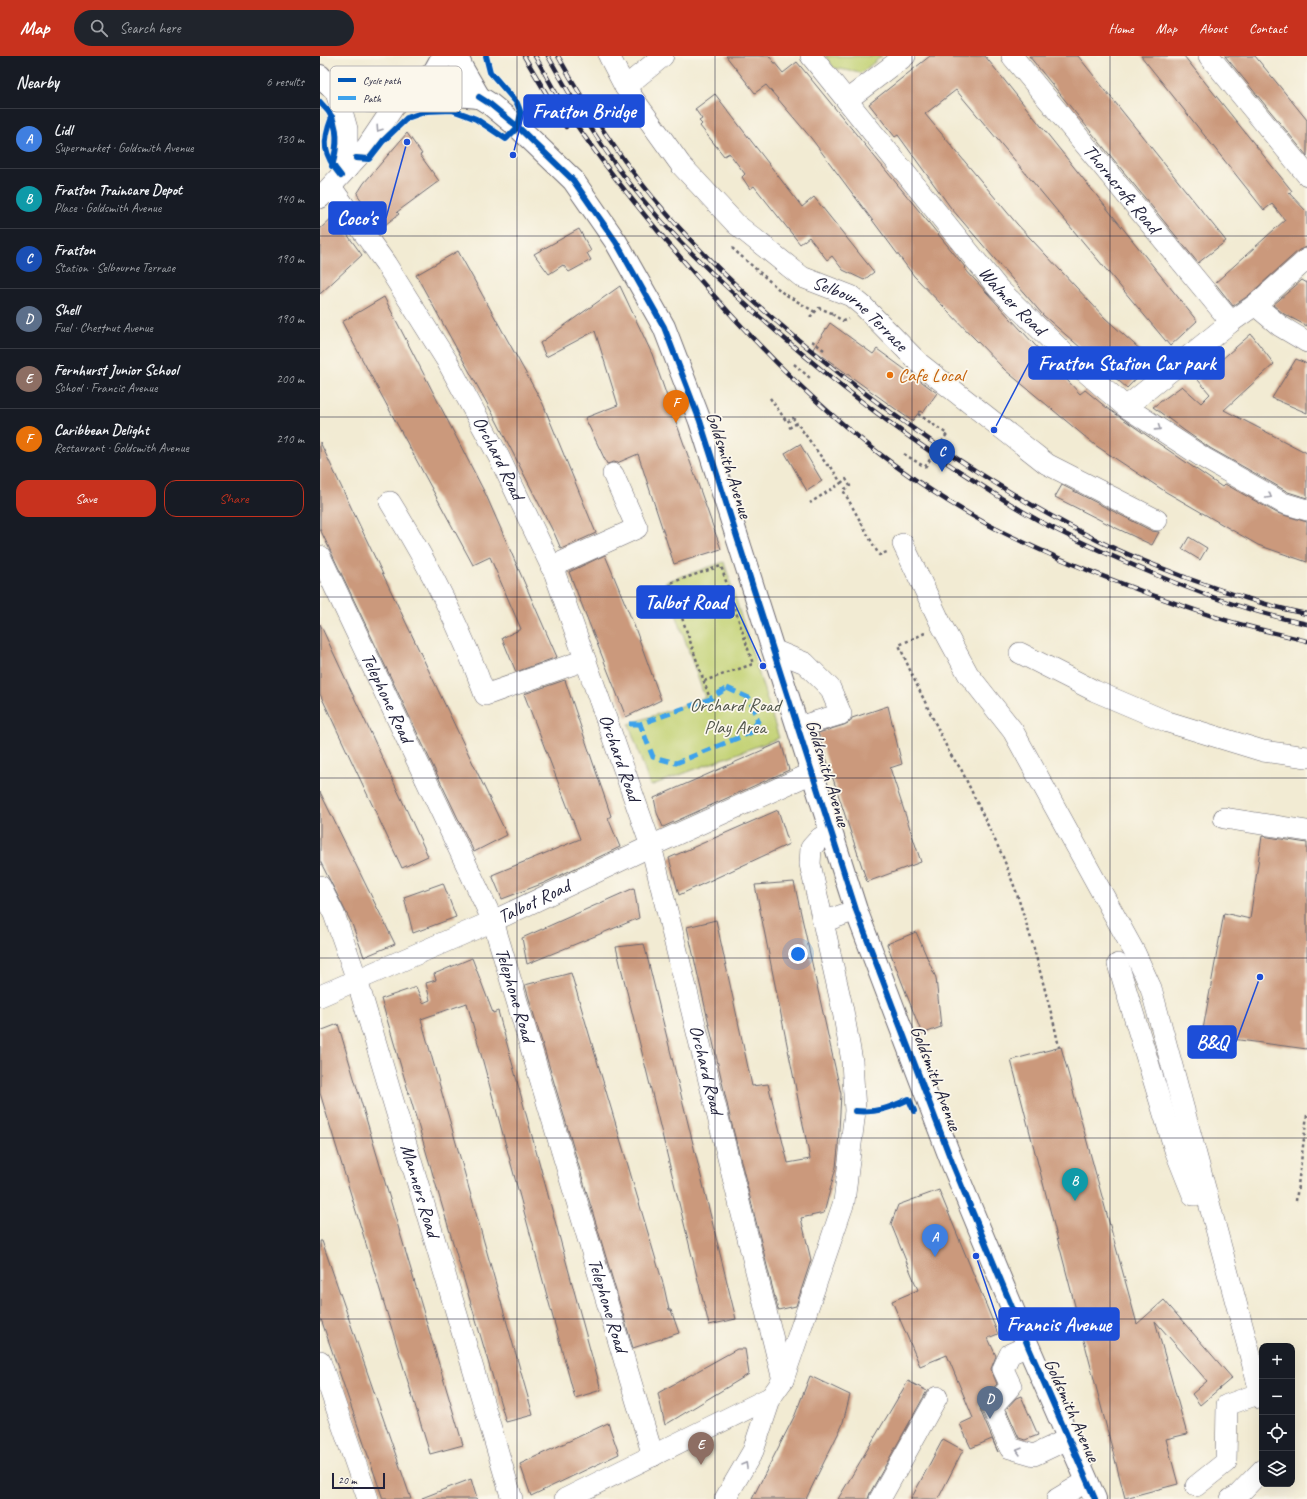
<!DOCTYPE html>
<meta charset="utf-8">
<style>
body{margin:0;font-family:Caveat,sans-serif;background:#20242c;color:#f1f3f6}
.controls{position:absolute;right:12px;bottom:12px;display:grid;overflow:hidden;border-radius:8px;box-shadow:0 4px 16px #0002}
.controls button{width:36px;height:36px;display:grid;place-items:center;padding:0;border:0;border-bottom:1px solid #363941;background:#171b24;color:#f1f3f6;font:20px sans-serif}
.scale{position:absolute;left:12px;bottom:10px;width:53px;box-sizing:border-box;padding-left:4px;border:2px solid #22223b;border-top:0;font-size:11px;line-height:14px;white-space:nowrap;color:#22223b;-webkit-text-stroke:3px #fbf7ec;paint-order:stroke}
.you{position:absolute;left:478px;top:898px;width:14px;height:14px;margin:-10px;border:3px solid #fff;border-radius:50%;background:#1a73e8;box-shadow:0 0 0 6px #1a73e833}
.badge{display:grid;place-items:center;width:26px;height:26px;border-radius:50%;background:#c8321e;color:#fff;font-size:13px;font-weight:700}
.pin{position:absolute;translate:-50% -33px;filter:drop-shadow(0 1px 2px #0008)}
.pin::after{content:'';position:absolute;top:21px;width:14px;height:12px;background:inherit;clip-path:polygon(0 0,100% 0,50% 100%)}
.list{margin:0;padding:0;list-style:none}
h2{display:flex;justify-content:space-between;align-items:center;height:52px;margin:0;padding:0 16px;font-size:17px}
h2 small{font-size:13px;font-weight:400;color:#9ea1a6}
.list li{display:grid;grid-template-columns:26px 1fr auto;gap:12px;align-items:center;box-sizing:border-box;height:60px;padding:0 16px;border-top:1px solid #363941}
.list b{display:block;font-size:15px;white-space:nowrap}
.list p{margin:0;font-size:13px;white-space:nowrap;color:#9ea1a6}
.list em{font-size:13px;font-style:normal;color:#9ea1a6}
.actions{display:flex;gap:8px;padding:12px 16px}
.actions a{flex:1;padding:9px 0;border:1px solid #c8321e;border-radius:12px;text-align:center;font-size:14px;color:#c8321e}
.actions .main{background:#c8321e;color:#fff}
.icon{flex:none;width:22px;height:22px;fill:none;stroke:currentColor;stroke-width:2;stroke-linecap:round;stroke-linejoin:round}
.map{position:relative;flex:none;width:987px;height:1443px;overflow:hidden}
header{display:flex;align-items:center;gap:24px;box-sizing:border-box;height:56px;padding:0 20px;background:#c8321e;color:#fff}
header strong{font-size:19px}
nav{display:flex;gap:22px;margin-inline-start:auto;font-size:14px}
.search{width:280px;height:36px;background:#20242c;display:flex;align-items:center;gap:10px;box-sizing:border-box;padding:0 14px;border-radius:22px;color:#9ea1a6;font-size:15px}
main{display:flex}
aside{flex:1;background:#171b24}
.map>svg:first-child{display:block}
.green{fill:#c3d275;stroke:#727a58}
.building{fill:#cb997c}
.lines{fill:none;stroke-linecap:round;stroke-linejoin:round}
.minor-casing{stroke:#6b6870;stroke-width:22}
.major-casing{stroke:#6b6870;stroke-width:24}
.path{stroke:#6b6870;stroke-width:2.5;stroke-dasharray:3 3;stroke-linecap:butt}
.minor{stroke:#fff;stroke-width:21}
.major{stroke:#fff;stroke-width:22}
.rail-casing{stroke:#22223b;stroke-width:4.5}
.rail{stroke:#fbf7ec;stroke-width:3;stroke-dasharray:9;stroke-linecap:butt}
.path-bridge{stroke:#6b6870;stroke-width:2.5;stroke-dasharray:3 3;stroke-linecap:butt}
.quiet{stroke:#3ea2ec;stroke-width:5;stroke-dasharray:10 5;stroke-linecap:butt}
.cycleway-casing{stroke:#fbf7ec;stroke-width:8}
.cycleway{stroke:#0057b8;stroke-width:6}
.oneway{stroke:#9c9ca7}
.grid{fill:none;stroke:#22223b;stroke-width:1;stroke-opacity:0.55}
.food-dot{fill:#e8710a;stroke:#fbf7ec;stroke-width:1.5}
.labels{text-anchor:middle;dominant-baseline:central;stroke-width:3.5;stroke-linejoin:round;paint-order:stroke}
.street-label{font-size:19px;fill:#22223b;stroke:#fbf7ec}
.food-label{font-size:19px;fill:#c56008;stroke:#fbf7ec;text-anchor:start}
.park-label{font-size:19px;fill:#52574c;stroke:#fbf7ec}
.key{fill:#fbf7ec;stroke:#bab7b7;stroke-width:1}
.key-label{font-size:11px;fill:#22223b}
.leader{fill:none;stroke:#1d4ed8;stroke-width:1.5}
.callout-dot{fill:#1d4ed8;stroke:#fbf7ec;stroke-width:1.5}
.callout{fill:#1d4ed8;stroke:#1d4ed8;stroke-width:1.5}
.callout-label{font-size:20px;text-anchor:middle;font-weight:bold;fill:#fff}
</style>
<header>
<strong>Map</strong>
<div class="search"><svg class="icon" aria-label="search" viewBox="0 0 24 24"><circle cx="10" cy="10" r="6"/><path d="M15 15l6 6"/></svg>Search here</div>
<nav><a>Home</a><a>Map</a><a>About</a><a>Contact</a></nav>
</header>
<main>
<aside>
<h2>Nearby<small>6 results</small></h2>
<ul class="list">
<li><span class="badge" style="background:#3f7fe0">A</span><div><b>Lidl</b><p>Supermarket · Goldsmith Avenue</p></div><em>130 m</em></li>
<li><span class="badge" style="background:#0f9aa8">B</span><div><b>Fratton Traincare Depot</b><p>Place · Goldsmith Avenue</p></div><em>140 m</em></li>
<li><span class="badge" style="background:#1a4fb4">C</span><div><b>Fratton</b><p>Station · Selbourne Terrace</p></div><em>190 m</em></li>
<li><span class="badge" style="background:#5c6f8a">D</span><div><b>Shell</b><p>Fuel · Chestnut Avenue</p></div><em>190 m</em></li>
<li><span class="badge" style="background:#8d6e63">E</span><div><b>Fernhurst Junior School</b><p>School · Francis Avenue</p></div><em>200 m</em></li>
<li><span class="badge" style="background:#e8710a">F</span><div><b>Caribbean Delight</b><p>Restaurant · Goldsmith Avenue</p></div><em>210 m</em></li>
</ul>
<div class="actions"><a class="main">Save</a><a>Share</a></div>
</aside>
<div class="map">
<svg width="987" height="1443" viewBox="0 0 987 1443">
<rect width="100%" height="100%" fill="#fbf7ec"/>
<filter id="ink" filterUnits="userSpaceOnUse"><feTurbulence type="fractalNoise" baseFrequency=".025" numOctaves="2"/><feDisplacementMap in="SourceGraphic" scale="8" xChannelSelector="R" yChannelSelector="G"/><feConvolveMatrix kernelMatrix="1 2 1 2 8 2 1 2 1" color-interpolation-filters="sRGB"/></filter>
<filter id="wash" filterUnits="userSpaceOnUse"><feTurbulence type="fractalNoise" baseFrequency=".012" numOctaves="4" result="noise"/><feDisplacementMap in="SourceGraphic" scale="16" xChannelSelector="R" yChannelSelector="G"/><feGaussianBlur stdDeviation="0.9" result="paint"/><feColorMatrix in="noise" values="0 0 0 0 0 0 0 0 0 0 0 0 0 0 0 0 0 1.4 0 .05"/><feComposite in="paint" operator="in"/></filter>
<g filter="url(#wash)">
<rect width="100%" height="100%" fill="#f2ebd3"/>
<g class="green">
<path d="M 505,0 L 562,0 L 541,17 L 514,12 Z"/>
<path d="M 404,506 L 459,682 L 330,730 L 309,668 L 385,642 L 345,526 Z"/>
</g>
<g id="blocks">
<g class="building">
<path d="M 406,0 L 449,0 L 463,17 L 477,6 L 645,211 L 644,212 L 760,338 L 765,334 L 787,352 L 902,431 L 905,428 L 957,457 L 987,466 L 987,506 L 938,489 L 846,436 L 775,389 L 685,314 L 594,220 L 491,82 L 446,29 L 435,37 Z"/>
<path d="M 610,0 L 665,0 L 877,265 L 850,290 L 636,34 L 605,58 L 697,168 L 785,262 L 833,305 L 807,332 L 723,259 L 631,152 L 578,79 L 575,81 L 549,48 Z"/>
<path d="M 709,0 L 758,0 L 906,185 L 878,207 Z"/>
<path d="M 821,0 L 864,0 L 972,135 L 969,137 L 987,156 L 987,191 L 979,194 L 928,240 L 913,250 L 895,227 L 965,164 L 952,148 L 944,154 Z"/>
<path d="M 905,0 L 935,0 L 987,64 L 987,100 Z"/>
<path d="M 395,38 L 482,151 L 494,141 L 554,216 L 544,224 L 523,214 L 512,200 L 507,204 L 489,181 L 480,188 L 434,130 L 430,133 L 422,121 L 425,118 L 409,97 L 404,100 L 380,70 L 382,68 L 379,65 L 382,63 L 375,53 Z"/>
<path d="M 87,77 L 102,98 L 100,99 L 119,125 L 77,156 L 79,158 L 61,172 L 37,138 L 44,127 Z"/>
<path d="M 14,160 L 42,199 L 0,238 L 0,173 Z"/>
<path d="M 259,173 L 271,195 L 267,197 L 271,204 L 249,216 L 243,209 L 229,218 L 214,198 Z"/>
<path d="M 138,195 L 223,348 L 276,477 L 241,493 L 235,479 L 174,360 L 96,219 Z"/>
<path d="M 982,224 L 987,227 L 987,270 L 964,258 L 953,249 Z"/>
<path d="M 300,230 L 332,298 L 401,493 L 354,508 L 318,398 L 297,407 L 294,406 L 287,408 L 265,362 L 298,349 L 275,275 L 226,301 L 220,287 Z"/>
<path d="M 64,241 L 166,439 L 237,601 L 196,616 L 182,582 L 201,573 L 170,501 L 153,509 L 22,266 Z"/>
<path d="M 510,267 L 553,298 L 557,293 L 617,337 L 603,357 L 600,355 L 592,365 L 493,293 Z"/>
<path d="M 931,278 L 954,308 L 904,354 L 987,397 L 987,442 L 968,436 L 890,392 L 865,375 L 833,351 L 862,330 L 881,347 L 890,338 L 878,324 Z"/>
<path d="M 976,303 L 987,308 L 987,357 L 952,342 Z"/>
<path d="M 0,386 L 187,779 L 154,796 L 0,473 Z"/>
<path d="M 480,388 L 502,425 L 487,435 L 465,397 Z"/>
<path d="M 742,429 L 832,475 L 839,476 L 832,489 L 794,471 L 735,441 Z"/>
<path d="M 869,481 L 887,492 L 880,504 L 862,493 Z"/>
<path d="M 285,499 L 314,569 L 341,644 L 306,661 L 249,516 Z"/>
<path d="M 0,568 L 108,800 L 82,812 L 0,638 Z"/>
<path d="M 245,624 L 291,760 L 288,762 L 300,791 L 224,827 L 182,843 L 172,819 L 260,783 L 204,638 Z"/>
<path d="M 568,650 L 582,708 L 570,712 L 601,806 L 547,826 L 498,677 L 524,669 L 530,666 L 532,662 Z"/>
<path d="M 461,686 L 469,714 L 343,771 L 337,757 L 334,742 Z"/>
<path d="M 0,736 L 75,888 L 44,901 L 32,868 L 0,805 Z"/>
<path d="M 458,754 L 469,788 L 359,839 L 349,802 Z"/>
<path d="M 942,780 L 987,787 L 987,993 L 882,979 L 904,857 L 930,863 Z"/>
<path d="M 474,826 L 521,1038 L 518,1092 L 516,1111 L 504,1157 L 481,1162 L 491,1204 L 476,1250 L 458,1254 L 410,1061 L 367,871 L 396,864 L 432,1030 L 448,1028 L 468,1107 L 490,1103 L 435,829 Z"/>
<path d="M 123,827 L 136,861 L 93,877 L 84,841 Z"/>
<path d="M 314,832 L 319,862 L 207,908 L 202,882 Z"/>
<path d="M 596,876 L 616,922 L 621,971 L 602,978 L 567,888 Z"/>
<path d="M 324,888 L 416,1263 L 389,1269 L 296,891 Z"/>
<path d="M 152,902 L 173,957 L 178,955 L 281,1334 L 255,1342 L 147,947 L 101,963 L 213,1359 L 186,1366 L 61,943 L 96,931 L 103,947 L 110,944 L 106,927 L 116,924 L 114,918 Z"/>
<path d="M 251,917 L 344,1231 L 349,1254 L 351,1254 L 359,1277 L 313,1292 L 205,929 Z"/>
<path d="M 18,968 L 143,1389 L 110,1398 L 0,1037 L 0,975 Z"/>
<path d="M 741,991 L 817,1268 L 844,1244 L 912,1322 L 880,1349 L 872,1338 L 887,1325 L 835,1265 L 867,1378 L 846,1383 L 858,1428 L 805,1442 L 691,1004 Z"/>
<path d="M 619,1134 L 678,1278 L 668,1282 L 676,1300 L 671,1313 L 677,1328 L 663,1343 L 660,1350 L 661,1356 L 678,1396 L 672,1383 L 651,1392 L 640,1368 L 653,1362 L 627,1299 L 600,1310 L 572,1245 L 598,1234 L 571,1168 L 578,1149 Z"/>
<path d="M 0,1185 L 2,1185 L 91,1443 L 63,1443 L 0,1260 Z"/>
<path d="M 417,1293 L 425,1293 L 429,1318 L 345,1369 L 338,1337 Z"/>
<path d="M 490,1320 L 530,1339 L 522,1370 L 499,1416 L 486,1443 L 432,1443 L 475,1359 Z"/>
<path d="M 588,1325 L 607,1335 L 550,1437 L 548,1443 L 518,1443 Z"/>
<path d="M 701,1340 L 718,1379 L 705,1384 L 699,1382 L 686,1353 L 696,1342 Z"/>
<path d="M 288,1367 L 299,1398 L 211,1440 L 200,1408 Z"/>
<path d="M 623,1383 L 643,1394 L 618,1443 L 591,1443 Z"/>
<path d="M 151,1423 L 157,1443 L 102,1443 L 102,1442 Z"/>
</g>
</g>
</g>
<g filter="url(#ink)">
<use href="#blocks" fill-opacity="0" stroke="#6b6870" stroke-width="1"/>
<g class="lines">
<defs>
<g id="minor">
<path id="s1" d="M 289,0 L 305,31 L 361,109 L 416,168 L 482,221 L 531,240 L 543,250 L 600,308 L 727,408 L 837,464"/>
<path id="s2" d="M 491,0 L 678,232 L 748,301 L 806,351 L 884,402 L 963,447 L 987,454"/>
<path id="s3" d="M 692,0 L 911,266"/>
<path d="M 889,0 L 987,119"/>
<path d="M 305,31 L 343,0"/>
<path d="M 15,34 L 22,55 L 27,73 L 27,113"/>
<path d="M 527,44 L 585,0"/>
<path id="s4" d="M 11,131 L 66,208 L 127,305 L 179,401 L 235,518 L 331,790 L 463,1324"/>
<path d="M 0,142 L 46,92 L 81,40"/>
<path d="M 935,249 L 960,270 L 987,286"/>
<path d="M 806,351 L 911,266 L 935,249 L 987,203"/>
<path d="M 70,446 C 109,509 140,569 165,639 L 265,604"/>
<path d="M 583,488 L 622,570 L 648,618 L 693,675 L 815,897 L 831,932 L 942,1343"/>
<path id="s5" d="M 0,500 L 173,865 L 333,1400"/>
<path d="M 231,511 L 317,472 L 293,418"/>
<path d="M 453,594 L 485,607 L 510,632 L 521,658 L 478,671"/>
<path d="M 700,597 L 775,635 L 848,666 L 943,695 L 987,701"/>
<path d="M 904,762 L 987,775"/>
<path id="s6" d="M 0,830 L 14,858 L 37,924 L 192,1443"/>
<path d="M 503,866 L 536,854"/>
<path d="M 798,908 L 855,1094 L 873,1139 L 886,1137"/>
<path id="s7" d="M 0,940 L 173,865 L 331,790 L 492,717"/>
<path d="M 708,1290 L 690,1298 L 683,1313 L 691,1330 L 672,1351 L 690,1392 L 714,1399 L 748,1383"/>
<path d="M 0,1305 L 48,1443"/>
<path d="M 876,1430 L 906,1406 L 907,1349 L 941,1337"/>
<path d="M 245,1443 L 451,1341 L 463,1324 L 524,1146 L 535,1055 L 532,1005 L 523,955 L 490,808 L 491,792 L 500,782 L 511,775"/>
<path d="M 405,1443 L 433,1395 L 451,1341"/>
<path d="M 560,1443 L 617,1341"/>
<path d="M 737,1443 L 767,1425"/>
<path d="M 911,1443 L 918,1439 L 942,1414"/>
</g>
<g id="major">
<path d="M 137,0 L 142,12 L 159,41 L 170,48 L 198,71 L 253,124 L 296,186 L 344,271 L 380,365 L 536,854 L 633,1109 L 708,1290 L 775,1443"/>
<path d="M 0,20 C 8,30 16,34 27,39 C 54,50 77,46 99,28 C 104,24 110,21 114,16 C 117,11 120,5 123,0"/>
<path d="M 91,35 L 159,41"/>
</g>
</defs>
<use href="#minor" class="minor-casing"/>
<use href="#major" class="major-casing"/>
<g class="path">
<path d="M 412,192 L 463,237 L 495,256"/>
<path d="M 512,258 L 523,265 L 528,263"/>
<path d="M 490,261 L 499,252 L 512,257"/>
<path d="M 492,285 L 504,294"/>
<path d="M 474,308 L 490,322"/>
<path d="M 450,342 L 467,366 L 473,362 L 477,367"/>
<path d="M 598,358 L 627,378"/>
<path d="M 469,372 L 477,367 L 507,409 L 510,409 L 521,427 L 490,447"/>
<path d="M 584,398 L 605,411"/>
<path d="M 521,427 L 526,423 L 530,430 L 523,434 L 559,499 L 567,496"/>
<path d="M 605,577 L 579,589 L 594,623 L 630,698 L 641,713 L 683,801 L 696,835 L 713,889 L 734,968 L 739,991"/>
<path d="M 384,625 L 433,608 L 401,510 L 350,527 L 390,643"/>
<path d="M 976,1145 L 987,1059"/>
</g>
<use href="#minor" class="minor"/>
<use href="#major" class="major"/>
<defs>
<g id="rail">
<path d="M 204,0 L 246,71"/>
<path d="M 215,0 C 225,17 234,35 245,52 C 284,111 328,165 375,218 C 461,318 550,404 667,468 C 717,495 770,516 824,536 C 855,547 886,559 919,568 C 941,574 964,579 987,585"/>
<path d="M 228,0 C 252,43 277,85 307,124 C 353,183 408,234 465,283 C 519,330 576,373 636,413 C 666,432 696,453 727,469 C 762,487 798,503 834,518 C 883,539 934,557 987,568"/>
<path d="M 238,0 C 269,56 305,110 347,158 C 400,219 461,271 524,321 C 605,384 691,442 783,487 C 810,500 839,511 867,522 C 906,536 946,550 987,558"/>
</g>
</defs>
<use href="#rail" class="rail-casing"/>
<use href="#rail" class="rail"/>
<path class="path-bridge" d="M 605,411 L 627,378"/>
<g class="quiet">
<path d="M 407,632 L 429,642 L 438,665 L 430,677 L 356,707 L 333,701 L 320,668 L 390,643 Z"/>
<path d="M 309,668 L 320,668"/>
</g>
<defs>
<g id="cycleway">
<path d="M 159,41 L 170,48 L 198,71 L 253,124 L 296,186 L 344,271 L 380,365 L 536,854 L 633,1109 L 708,1290 L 775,1443"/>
<path d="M 0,46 C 3,50 8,54 10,58 C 20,74 17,93 12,110"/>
<path d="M 12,61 C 2,87 3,98 21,120"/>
<path d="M 36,102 L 49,103 L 63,85 L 87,62 L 107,55 L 132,54 L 146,59 L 156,63 L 186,83 L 198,71 L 201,57 L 197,47 L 170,16 L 166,0"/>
<path d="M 535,1055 C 557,1057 570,1052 589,1043 L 594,1055"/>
</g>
</defs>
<use href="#cycleway" class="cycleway-casing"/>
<use href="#cycleway" class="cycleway"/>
</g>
<defs><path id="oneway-chevron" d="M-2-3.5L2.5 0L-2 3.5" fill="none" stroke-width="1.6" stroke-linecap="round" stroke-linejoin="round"/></defs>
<g class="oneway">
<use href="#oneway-chevron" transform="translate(59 73) rotate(124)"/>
<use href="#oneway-chevron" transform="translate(838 372) rotate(33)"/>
<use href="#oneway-chevron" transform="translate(949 440) rotate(30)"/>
<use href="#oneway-chevron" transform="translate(699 1395) rotate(-164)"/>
<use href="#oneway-chevron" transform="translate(425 1409) rotate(-60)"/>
</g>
</g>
<path class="grid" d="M 197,0 L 197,1443M 395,0 L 395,1443M 592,0 L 592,1443M 790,0 L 790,1443M 0,180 L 987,180M 0,361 L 987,361M 0,541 L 987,541M 0,722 L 987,722M 0,902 L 987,902M 0,1082 L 987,1082M 0,1263 L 987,1263"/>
<circle class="food-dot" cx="570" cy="319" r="4"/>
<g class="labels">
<g class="street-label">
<text stroke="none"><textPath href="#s3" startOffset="172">Thorncroft Road</textPath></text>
<text stroke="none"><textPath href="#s2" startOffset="317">Walmer Road</textPath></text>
<text stroke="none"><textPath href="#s1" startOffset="366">Selbourne Terrace</textPath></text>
<text stroke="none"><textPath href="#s4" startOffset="319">Orchard Road</textPath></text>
<text transform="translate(409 409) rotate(72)">Goldsmith Avenue</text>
<text stroke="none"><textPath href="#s5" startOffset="157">Telephone Road</textPath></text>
<text stroke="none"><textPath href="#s4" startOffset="643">Orchard Road</textPath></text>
<text transform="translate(508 717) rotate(73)">Goldsmith Avenue</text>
<text stroke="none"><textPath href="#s7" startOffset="234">Talbot Road</textPath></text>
<text stroke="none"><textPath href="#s5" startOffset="481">Telephone Road</textPath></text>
<text stroke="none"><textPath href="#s4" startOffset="967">Orchard Road</textPath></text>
<text transform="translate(616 1022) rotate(69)">Goldsmith Avenue</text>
<text stroke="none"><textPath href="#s6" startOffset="321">Manners Road</textPath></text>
<text stroke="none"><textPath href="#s5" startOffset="805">Telephone Road</textPath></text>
<text transform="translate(752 1354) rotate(66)">Goldsmith Avenue</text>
</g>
<g class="food-label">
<text x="578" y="319">Cafe Local</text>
</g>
<g class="park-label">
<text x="415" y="649">Orchard Road<tspan x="415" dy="22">Play Area</tspan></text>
</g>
</g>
<rect x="10" y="10" width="132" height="46" rx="6" class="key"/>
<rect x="18" y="22" width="18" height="4" fill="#0057b8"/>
<rect x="18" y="40" width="18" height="4" fill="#3ea2ec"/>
<g class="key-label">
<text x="43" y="28">Cycle path</text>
<text x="43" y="46">Path</text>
</g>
<path class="leader" d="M193 99L204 55M87 86L66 162M674 374L709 307M443 610L414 546M940 921L916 986M656 1200L679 1268"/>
<g class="callout-dot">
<circle cx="193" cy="99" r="4"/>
<circle cx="87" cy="86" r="4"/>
<circle cx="674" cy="374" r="4"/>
<circle cx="443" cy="610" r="4"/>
<circle cx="940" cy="921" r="4"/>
<circle cx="656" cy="1200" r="4"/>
</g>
<g class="callout">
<rect x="204" y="39" width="120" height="32" rx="4"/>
<rect x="9" y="146" width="57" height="32" rx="4"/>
<rect x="709" y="291" width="195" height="32" rx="4"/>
<rect x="317" y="530" width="97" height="32" rx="4"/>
<rect x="868" y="970" width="48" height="32" rx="4"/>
<rect x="679" y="1252" width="120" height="32" rx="4"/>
</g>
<g class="callout-label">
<text x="264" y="62">Fratton Bridge</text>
<text x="37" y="169">Coco's</text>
<text x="807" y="314">Fratton Station Car park</text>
<text x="366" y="553">Talbot Road</text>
<text x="892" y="993">B&amp;Q</text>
<text x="739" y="1275">Francis Avenue</text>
</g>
</svg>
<div class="controls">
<button>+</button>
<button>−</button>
<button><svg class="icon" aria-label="locate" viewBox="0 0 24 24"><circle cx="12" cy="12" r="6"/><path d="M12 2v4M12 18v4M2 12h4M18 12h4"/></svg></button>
<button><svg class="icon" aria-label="layers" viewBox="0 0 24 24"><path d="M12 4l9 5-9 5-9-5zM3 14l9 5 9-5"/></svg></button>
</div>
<div class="scale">20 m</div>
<div class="you"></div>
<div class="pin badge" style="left:615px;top:1201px;background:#3f7fe0">A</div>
<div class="pin badge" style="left:755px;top:1145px;background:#0f9aa8">B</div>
<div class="pin badge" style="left:622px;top:416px;background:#1a4fb4">C</div>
<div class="pin badge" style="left:670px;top:1363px;background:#5c6f8a">D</div>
<div class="pin badge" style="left:381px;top:1409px;background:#8d6e63">E</div>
<div class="pin badge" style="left:356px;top:367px;background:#e8710a">F</div>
</div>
</main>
